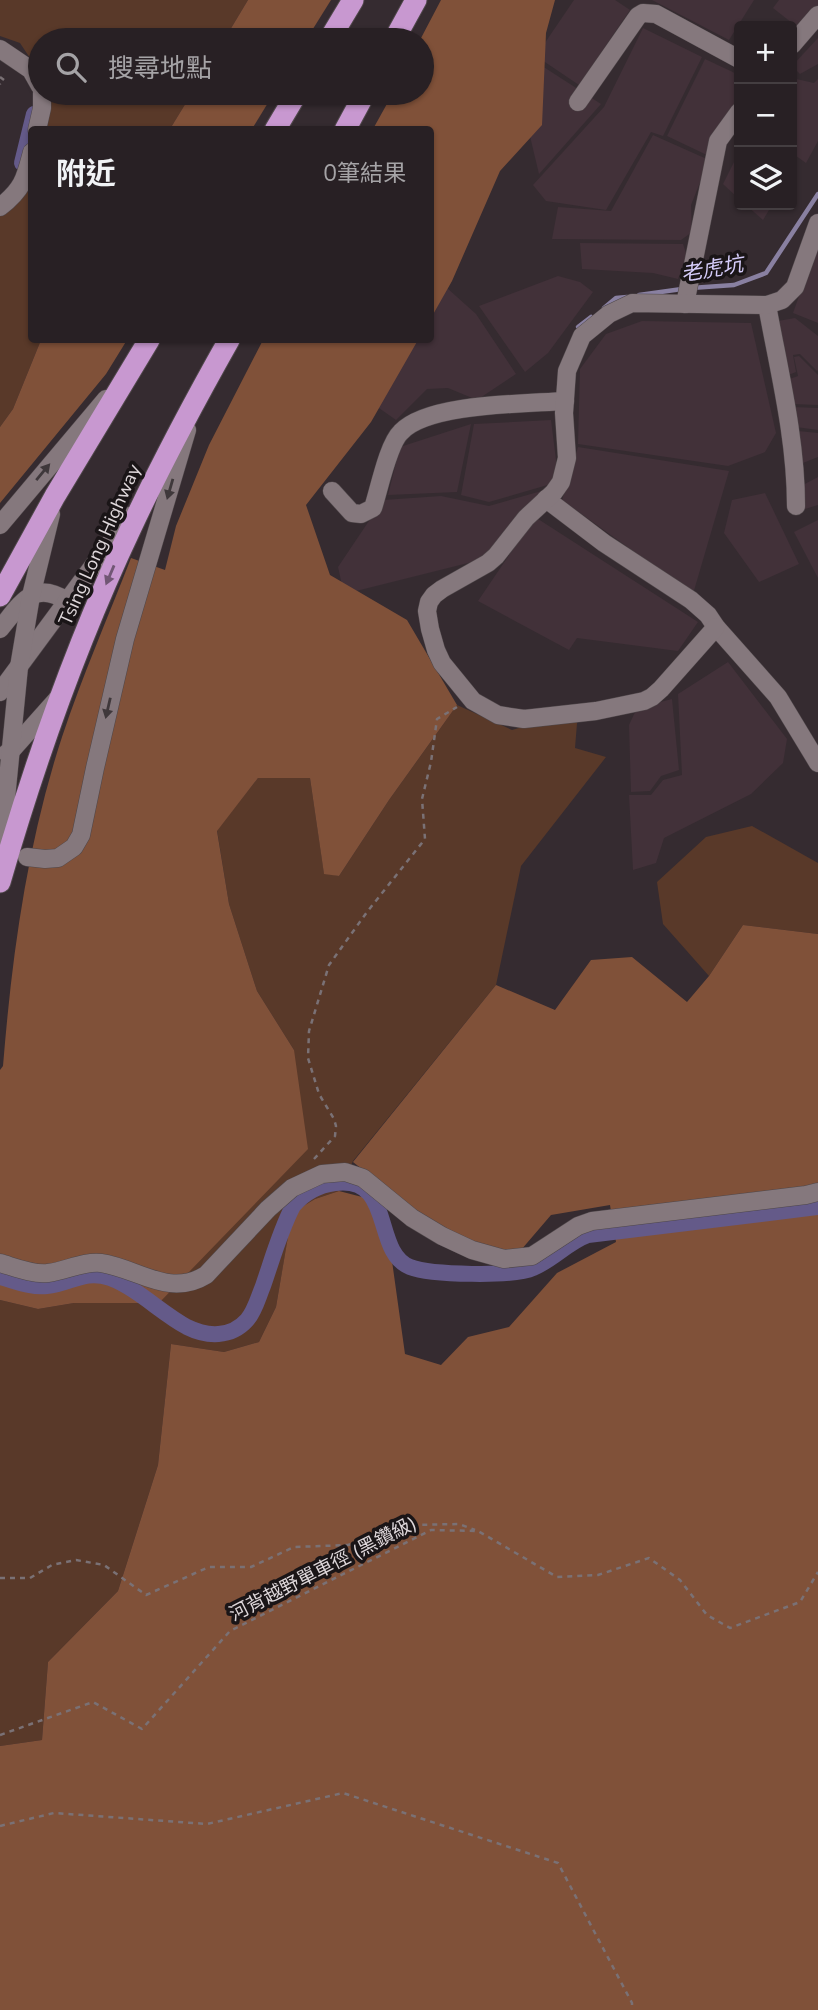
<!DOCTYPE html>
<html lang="zh-TW">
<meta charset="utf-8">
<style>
body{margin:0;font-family:"Nunito Sans","Noto Sans TC",sans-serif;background:#30282c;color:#f1f3f6}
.controls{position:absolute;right:21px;top:21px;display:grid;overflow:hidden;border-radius:7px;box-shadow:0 2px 5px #0004}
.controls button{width:63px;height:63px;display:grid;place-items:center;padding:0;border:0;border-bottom:2px solid #443e41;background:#282024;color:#f1f3f6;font:35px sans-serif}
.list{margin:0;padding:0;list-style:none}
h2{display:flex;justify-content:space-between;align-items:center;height:91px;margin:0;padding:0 28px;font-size:30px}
h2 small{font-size:23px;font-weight:400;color:#a5a3a6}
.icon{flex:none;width:38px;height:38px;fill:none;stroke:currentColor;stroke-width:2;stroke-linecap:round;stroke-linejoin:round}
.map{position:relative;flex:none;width:818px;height:2010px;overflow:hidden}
.search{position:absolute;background:#282024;box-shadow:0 2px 5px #0004;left:28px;top:28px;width:406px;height:77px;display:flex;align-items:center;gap:18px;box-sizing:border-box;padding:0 24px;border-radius:38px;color:#a5a3a6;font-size:26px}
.panel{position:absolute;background:#282024;box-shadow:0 2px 5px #0004;left:28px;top:126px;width:406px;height:217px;border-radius:7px}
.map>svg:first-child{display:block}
.built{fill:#423139}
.green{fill:#593929}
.forest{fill:#805139}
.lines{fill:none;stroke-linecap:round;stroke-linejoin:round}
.stream{stroke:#8980a1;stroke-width:4.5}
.canal{stroke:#645a89;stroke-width:16}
.minor-casing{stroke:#4f474a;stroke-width:19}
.highway-casing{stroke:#4f474a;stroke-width:23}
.path{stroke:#7a7175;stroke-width:2.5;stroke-dasharray:5 5;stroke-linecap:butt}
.minor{stroke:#85787d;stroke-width:18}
.highway{stroke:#c898d0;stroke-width:21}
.oneway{fill:#3f383b}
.oneway2{fill:#715674}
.labels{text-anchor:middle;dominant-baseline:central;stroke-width:7;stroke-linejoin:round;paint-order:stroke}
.street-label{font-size:19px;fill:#ded7da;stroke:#1a1517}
.water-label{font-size:21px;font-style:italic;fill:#d5ccf9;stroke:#1a1517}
</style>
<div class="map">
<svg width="818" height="2010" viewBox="0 0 818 2010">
<rect width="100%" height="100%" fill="#352b30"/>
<g class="built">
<path d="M 574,0 L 615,0 L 630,10 L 579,85 L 536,56 Z"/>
<path d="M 652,0 L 754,0 L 729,40 Z"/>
<path d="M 779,0 L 818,0 L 818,7 L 801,30 L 773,8 Z"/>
<path d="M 643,28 L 702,57 L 663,136 L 651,132 L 606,210 L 546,201 L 533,185 L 604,107 Z"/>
<path d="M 818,38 L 818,64 L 800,74 L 792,66 Z"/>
<path d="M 508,44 L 601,104 L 539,174 Z"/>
<path d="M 705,59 L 739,75 L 739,96 L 709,156 L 667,136 Z"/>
<path d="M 792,78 L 814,83 L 818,79 L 818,141 L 806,163 L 792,153 Z"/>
<path d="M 653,135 L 709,160 L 691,205 L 692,232 L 681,240 L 552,239 L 558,207 L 611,211 Z"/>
<path d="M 739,152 L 739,199 L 723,184 Z"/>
<path d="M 746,205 L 772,205 L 763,220 Z"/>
<path d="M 580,243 L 683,244 L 687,256 L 678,279 L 653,273 L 582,269 Z"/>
<path d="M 818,250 L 818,323 L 793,313 L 813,257 Z"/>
<path d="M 558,276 L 580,282 L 593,292 L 548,353 L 525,372 L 479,306 Z"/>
<path d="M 437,279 L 476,314 L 516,374 L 477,400 L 448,388 L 427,389 L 396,420 L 369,401 L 403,340 L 430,340 L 431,291 Z"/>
<path d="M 795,318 L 818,336 L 818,370 L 817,371 L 800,354 L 793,355 L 796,372 L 775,380 L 778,321 Z"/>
<path d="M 642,321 L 751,323 L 776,433 L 765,452 L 728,466 L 578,444 L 580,369 L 606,334 Z"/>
<path d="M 799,356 L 818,375 L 818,405 L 792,404 L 784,381 L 798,376 L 794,357 Z"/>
<path d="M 793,407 L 818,408 L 818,430 L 796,427 Z"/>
<path d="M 551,420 L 557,468 L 551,484 L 489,502 L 461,495 L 474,424 Z"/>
<path d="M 471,424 L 457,492 L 388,495 L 400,447 Z"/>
<path d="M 798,431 L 818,433 L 818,457 L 803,463 Z"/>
<path d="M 578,447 L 729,471 L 693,594 L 562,500 Z"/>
<path d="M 818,477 L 818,505 L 805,509 L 801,486 Z"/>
<path d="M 545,490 L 480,560 L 344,594 L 338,567 L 383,500 L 441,496 L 489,506 Z"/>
<path d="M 765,493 L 799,564 L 759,582 L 724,533 L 732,500 Z"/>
<path d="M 535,517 L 698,622 L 678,651 L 577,638 L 569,650 L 478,601 Z"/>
<path d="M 818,520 L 818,578 L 794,532 Z"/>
<path d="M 728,662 L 787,739 L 783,763 L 751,794 L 664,838 L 656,863 L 633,870 L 629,795 L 651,795 L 663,780 L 682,775 L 678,694 Z"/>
<path d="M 672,699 L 679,770 L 661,776 L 650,791 L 631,792 L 629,725 L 637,708 Z"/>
</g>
<g class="green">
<path d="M 0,0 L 248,0 L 224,40 L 40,40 L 40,73 L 20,43 L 0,36 Z"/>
<path d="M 52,93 L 192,93 L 170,129 L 47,130 Z"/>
<path d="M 31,186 L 32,340 L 41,340 L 13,409 L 0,427 L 0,214 Z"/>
<path d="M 457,705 L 512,730 L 578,711 L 575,748 L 606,757 L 521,866 L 496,985 L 353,1161 L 339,1191 L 315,1199 L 292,1214 L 276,1307 L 259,1342 L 224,1352 L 171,1344 L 158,1465 L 118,1591 L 48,1662 L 42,1740 L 0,1746 L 0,1300 L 38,1309 L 74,1303 L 159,1303 L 294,1050 L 257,991 L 229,904 L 217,830 L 258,778 L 310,778 L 324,873 L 339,876 L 389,800 Z"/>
<path d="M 752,826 L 818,863 L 818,934 L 743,925 L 709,976 L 663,924 L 657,882 L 706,837 Z"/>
</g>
<g class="forest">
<path d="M 248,0 L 331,0 L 306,40 L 224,40 Z"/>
<path d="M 441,0 L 555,0 L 546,33 L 542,125 L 500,171 L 452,281 L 431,318 L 430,130 L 373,129 L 393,93 L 422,93 L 422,40 L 420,40 Z"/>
<path d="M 192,93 L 274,93 L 252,129 L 170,129 Z"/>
<path d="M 41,340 L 127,340 L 106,374 L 0,503 L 0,427 L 13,409 Z"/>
<path d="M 263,340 L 418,340 L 371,422 L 306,505 L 330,575 L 407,620 L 457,705 L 389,800 L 339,876 L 324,874 L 310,778 L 258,778 L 217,831 L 229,904 L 257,991 L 294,1050 L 308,1149 L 159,1303 L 74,1303 L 38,1309 L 0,1300 L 0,1070 L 3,1066 C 12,955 27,844 62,737 C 82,677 108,617 131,558 L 165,570 L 176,526 L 209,445 Z"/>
<path d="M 743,925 L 818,934 L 818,2010 L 0,2010 L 0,1746 L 42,1740 L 48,1662 L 118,1591 L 158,1465 L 171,1344 L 224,1352 L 259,1342 L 276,1307 L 292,1213 L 315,1199 L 339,1191 L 366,1198 L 392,1261 L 405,1354 L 441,1365 L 468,1337 L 509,1327 L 557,1273 L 616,1242 L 610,1205 L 551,1215 L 521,1250 L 463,1249 L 353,1162 L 496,985 L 555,1010 L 591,960 L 632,957 L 687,1002 L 709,976 Z"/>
</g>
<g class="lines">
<g class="stream">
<path d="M 691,288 L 734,285 L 766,273 L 818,194"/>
<path d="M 639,295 L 682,289"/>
<path d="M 604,308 L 616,298 L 627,297"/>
<path d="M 578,327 L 591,317"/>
</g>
<g class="canal">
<path d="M 22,163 L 34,114"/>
<path d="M 0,1277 C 15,1281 31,1288 47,1286 C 71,1284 84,1269 110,1278 C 137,1288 161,1313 187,1327 C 207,1337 231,1338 247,1320 C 255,1311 258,1298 263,1286 C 272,1260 280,1231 293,1206 C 304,1193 319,1185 335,1183 C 395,1175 372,1252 410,1267 C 430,1275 514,1277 533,1268 C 553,1260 568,1242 588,1235 L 818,1207"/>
</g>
<defs>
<g id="minor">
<path d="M 792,45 L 818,15"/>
<path d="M 0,49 L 31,70 L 40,86"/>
<path d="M 578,102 L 638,16 L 643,13 L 656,14 L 739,59"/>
<path d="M 37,130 L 42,108 L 42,93"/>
<path d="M 0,207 C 23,189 25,179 32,152"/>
<path d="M 685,304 L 718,141 L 739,112"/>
<path d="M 767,305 C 779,371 796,438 796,506"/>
<path d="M 332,491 L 352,513 L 361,514 L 373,508 C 379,490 388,444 401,432 C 428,403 525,404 565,401"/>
<path d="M 546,499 L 604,543 L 691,600 L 708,615 L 716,627 L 778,697 L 818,763"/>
<path d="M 0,525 L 106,399"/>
<path d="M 716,627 L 661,689 L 652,697 L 644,701 L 596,711 L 524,719 L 498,715 L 473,701 L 442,663 L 436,650 L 430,629 L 427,611 L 429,602 L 434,595 L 442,589 L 488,563 L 496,556 L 526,518 L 554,492 L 561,482 L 567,458 L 564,413 L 567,371 L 582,336 L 609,314 L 632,303 L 767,305 L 782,300 L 795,287 L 818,223"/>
<path d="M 0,629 C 21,604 33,579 67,601"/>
<path d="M 0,692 L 130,516"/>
<path d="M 7,753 L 10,752 L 59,697"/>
<path d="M 27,857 L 45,859 L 58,858 L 74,847 L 81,835 L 95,768 L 125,639 L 187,430"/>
<path d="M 0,859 L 19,667 L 31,596 L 51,514"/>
<path d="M 0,1263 C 14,1267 33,1275 48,1273 C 66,1271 83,1261 101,1263 C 137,1268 169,1298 206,1275 L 268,1209 L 292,1188 L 322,1174 L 345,1172 L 363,1178 L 412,1218 L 442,1236 L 472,1250 L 504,1259 L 532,1256 L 578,1226 L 592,1221 L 806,1195 L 818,1192"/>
</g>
<g id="highway">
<path d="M 329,40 L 353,0"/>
<path d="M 394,40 L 416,0"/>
<path d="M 275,130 L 297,93"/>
<path d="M 345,130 L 365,93"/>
<path d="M 0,596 L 55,496 L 149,340"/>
<path d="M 0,882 C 35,761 77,642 131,528 C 161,464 194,402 229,340"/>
</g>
</defs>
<use href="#minor" class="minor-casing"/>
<use href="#highway" class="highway-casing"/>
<g class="path">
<path d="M 0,77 L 4,80 L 0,84"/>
<path d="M 314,1159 L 335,1136 L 336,1126 L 334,1119 L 319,1094 L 308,1058 L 309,1031 L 329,965 L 367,912 L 425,839 L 422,799 L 431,762 L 437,719 L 457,707"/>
<path d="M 0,1578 L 30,1578 L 52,1565 L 76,1560 L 104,1565 L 146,1595 L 209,1567 L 251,1567 L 294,1547 L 348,1545 L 409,1525 L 459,1524 L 475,1530"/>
<path d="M 0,1735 L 93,1702 L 142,1729 L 230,1631 L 431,1530 L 478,1531 L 557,1577 L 598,1575 L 649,1558 L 680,1580 L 707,1615 L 730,1628 L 800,1602 L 818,1572"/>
<path d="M 0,1826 L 54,1813 L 207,1824 L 343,1793 L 558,1863 L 632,2003 L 632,2010"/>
</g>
<use href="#minor" class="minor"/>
<use href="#highway" class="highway"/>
</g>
<defs><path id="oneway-solid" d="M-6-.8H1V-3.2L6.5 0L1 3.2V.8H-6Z" transform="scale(1.75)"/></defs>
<g class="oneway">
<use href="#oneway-solid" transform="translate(43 472) rotate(-50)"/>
<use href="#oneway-solid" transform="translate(170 489) rotate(106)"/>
<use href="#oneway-solid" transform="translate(108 708) rotate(103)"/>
</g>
<use class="oneway2" href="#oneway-solid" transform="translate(110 575) rotate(113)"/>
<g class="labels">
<g class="street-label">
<text transform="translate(100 545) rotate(-66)">Tsing Long Highway</text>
<text transform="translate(323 1569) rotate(-27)">河背越野單車徑 (黑鑽級)</text>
</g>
<g class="water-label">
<text transform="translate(712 269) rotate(-10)">老虎坑</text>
</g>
</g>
</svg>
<div class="controls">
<button>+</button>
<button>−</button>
<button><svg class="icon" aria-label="layers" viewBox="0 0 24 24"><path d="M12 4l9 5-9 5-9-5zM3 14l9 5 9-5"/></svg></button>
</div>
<div class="search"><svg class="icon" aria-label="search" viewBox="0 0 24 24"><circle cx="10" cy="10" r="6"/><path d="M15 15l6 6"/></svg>搜尋地點</div>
<section class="panel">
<h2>附近<small>0筆結果</small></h2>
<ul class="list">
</ul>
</section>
</div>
